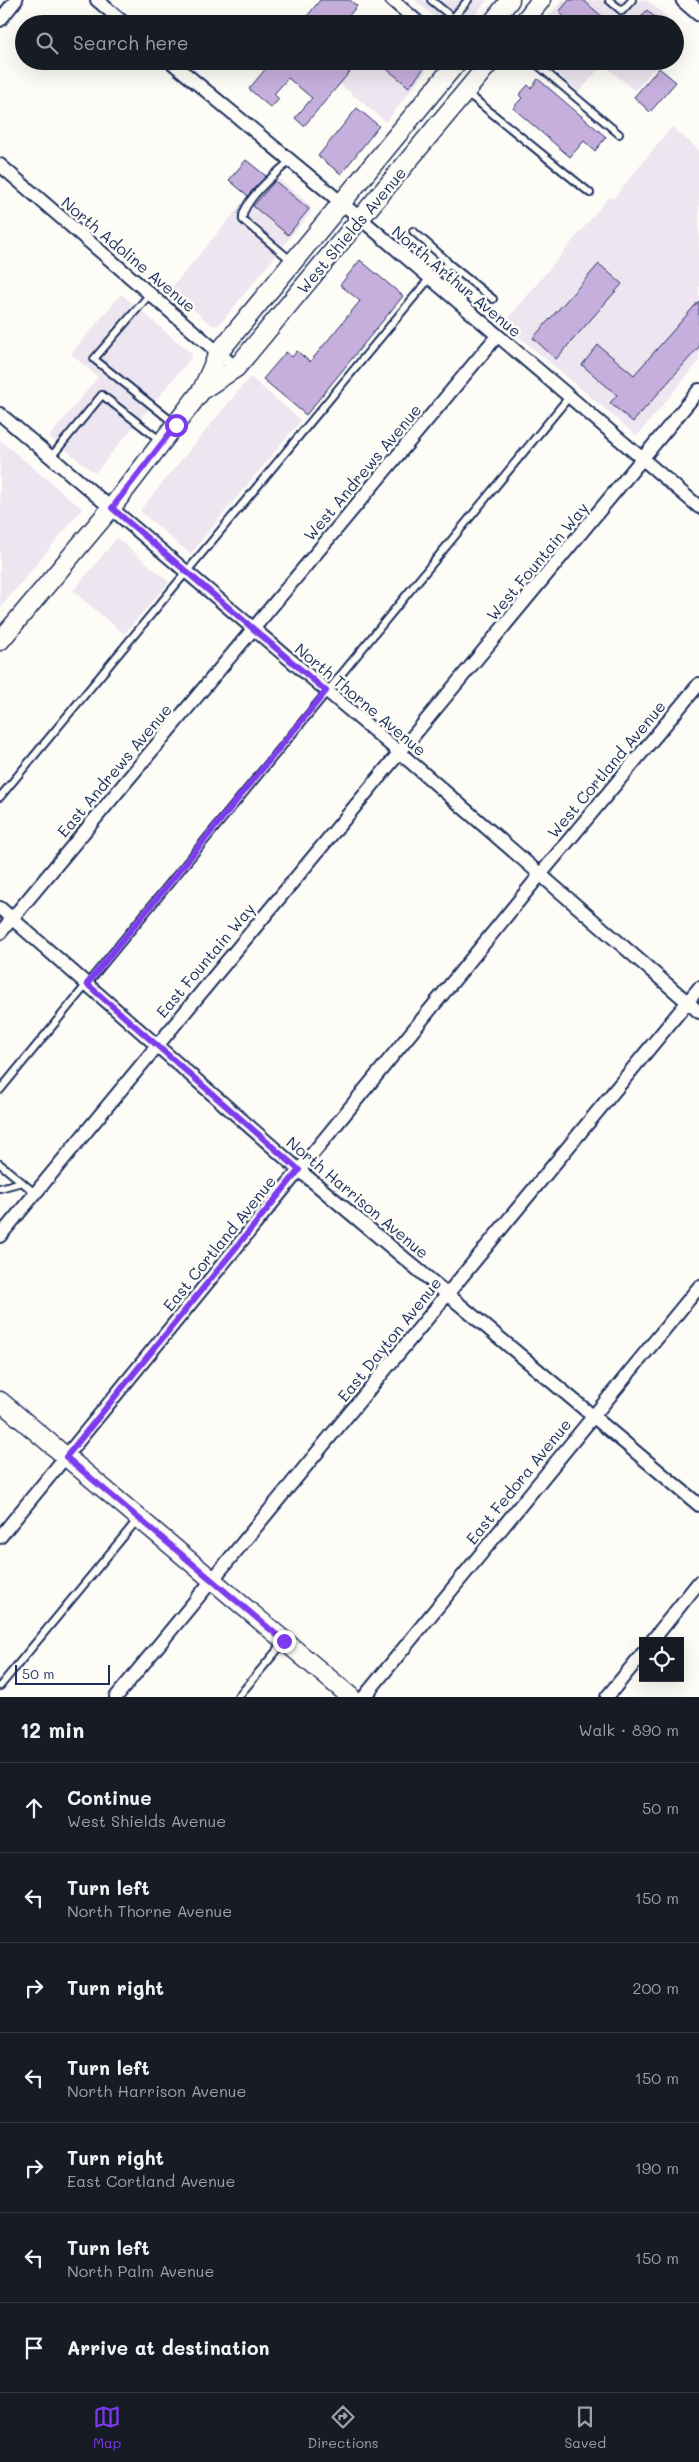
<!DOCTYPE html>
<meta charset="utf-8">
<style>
body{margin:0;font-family:Mali,sans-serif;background:#20242c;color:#f1f3f6}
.controls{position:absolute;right:15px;bottom:15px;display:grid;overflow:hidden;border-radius:0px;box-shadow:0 5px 20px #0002}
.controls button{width:45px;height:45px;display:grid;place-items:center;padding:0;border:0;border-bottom:1px solid #363941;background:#171b24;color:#f1f3f6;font:25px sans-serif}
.scale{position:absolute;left:15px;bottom:12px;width:95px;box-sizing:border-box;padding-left:5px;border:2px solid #1b2f5e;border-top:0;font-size:14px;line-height:18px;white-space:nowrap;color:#1b2f5e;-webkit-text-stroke:4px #fdfcf7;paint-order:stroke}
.stop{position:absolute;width:15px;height:15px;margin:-11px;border:4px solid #7c3aed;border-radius:50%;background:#fff}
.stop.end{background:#7c3aed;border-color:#fff;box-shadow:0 1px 5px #0008}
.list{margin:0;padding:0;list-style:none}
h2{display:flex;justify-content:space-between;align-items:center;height:65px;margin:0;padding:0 20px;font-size:21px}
h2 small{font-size:16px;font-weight:400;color:#9ea1a6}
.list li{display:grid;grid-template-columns:32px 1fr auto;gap:15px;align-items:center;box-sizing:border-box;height:90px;padding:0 20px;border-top:1px solid #363941}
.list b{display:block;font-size:19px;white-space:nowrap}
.list p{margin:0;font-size:16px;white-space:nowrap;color:#9ea1a6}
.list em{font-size:16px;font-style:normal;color:#9ea1a6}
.icon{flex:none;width:28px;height:28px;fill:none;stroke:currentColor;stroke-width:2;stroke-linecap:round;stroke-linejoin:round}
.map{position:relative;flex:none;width:699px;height:1697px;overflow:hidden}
.search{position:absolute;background:#171b24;box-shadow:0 5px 20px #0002;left:15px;right:15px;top:15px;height:55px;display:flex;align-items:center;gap:12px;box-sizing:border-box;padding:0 18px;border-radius:28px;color:#9ea1a6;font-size:19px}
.sheet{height:695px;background:#171b24}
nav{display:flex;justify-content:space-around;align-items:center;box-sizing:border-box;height:70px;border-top:1px solid #363941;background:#171b24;font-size:14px;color:#9ea1a6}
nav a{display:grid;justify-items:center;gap:2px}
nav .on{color:#7c3aed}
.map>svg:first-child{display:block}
.built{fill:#ede5ef}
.building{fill:#c7afdd;stroke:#1b2f5e}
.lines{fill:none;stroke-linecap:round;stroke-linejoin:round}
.service-casing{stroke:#1b2f5e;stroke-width:10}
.minor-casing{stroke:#1b2f5e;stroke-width:16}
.tertiary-casing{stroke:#1b2f5e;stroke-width:19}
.secondary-casing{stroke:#1b2f5e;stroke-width:21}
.service{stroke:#fdfcf7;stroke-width:6}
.minor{stroke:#fdfcf7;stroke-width:12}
.tertiary{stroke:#fdfcf7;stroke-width:15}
.secondary{stroke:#fdfcf7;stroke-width:18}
.route{stroke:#7c3aed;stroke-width:6}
.labels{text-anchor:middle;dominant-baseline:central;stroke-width:5;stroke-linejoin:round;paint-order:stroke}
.street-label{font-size:16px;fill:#1b2f5e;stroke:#fdfcf7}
</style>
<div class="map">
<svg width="699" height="1697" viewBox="0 0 699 1697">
<rect width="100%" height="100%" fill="#fdfcf7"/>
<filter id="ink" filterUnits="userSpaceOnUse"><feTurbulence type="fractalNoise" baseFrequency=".02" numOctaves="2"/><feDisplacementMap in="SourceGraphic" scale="10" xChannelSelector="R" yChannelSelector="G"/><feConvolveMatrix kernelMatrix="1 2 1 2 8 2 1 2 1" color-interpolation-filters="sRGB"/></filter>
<g filter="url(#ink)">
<g class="built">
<path d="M 415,0 L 487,0 L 467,24 L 443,24 Z"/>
<path d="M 562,0 L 647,0 L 675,24 L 542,24 Z"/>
<path d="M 359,61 L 433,61 L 433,62 L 386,122 L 340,84 Z"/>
<path d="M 543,61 L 660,61 L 635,91 L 603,64 L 579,92 Z"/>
<path d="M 672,127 L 699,150 L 699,361 L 637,436 L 504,324 L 609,197 L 613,199 Z"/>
<path d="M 269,171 L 311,206 L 311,212 L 219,325 L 212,325 L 170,290 Z"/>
<path d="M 121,294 L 192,354 L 191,358 L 95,473 L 49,437 L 98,377 L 71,354 Z"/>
<path d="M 250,377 L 301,420 L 190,554 L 141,512 L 141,509 Z"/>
<path d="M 0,440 L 82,509 L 0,608 Z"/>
<path d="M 117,538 L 169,582 L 124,634 L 73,591 Z"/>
</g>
<g class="building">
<path d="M 320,0 L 350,0 L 357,6 L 342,24 L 301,24 Z"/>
<path d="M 569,0 L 583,0 L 611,24 L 572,24 L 559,12 Z"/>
<path d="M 647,10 L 662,24 L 635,24 Z"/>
<path d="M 272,61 L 359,61 L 304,126 L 295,118 L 312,98 L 288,78 L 274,94 L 279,99 L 271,108 L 249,89 Z"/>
<path d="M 377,61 L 430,61 L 409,87 Z"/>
<path d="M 659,68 L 676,82 L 650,112 L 634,97 Z"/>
<path d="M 538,79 L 606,137 L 595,151 L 584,141 L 570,157 L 513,108 L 522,98 L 519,95 L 528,85 L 531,88 Z"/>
<path d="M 357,108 L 379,126 L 341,174 L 318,156 Z"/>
<path d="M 246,160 L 266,176 L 248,196 L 229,180 Z"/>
<path d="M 275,181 L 309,209 L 288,235 L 253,206 Z"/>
<path d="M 360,260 L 403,296 L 306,415 L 263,379 L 286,352 L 292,357 L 297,351 L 310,362 L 360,301 L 340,285 Z"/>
<path d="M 599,264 L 622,284 L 556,359 L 533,338 Z"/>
<path d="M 699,301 L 699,347 L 633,422 L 610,403 L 617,395 L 582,365 L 598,345 L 634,375 Z"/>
</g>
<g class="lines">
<defs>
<g id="service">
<path d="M 431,0 L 453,18"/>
<path d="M 609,0 L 622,11 L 632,0"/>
<path d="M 448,24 L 468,0"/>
<path d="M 533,61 L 619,134"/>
<path d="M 467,93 L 590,193"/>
<path d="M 290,161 C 277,172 240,203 243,220 L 293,262"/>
<path d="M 448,263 L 493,299"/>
<path d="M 150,294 L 94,359 L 174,423"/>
<path d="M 51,457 L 102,395 L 161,441"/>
<path d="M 0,797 L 429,279 L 444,269 L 448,263 L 445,259 L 413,231"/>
<path d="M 0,1090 L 569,397"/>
<path d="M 0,1164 L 35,1193"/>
<path d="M 0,1188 L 22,1182"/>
<path d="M 0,1686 L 138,1519"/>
<path d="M 238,1697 L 284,1642"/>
</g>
<g id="minor">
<path d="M 97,0 L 125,24"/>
<path d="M 392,0 L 420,24"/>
<path d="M 0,20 L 16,0"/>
<path d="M 170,61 L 361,219 L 699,507"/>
<path d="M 0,165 L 236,368"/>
<path d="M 0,414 L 399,752 L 699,1012"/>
<path d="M 0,908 L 299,1170 L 699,1505"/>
<path d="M 0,933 L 497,336"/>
<path d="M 0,1236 L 699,390"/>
<path d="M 0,1537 L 539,876 L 699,684"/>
<path d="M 652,1641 L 699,1582"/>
<path d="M 116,1697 L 699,988"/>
<path d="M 364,1697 L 699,1287"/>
<path d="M 607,1697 L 643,1653"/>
</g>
<path id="tertiary" d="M 684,0 L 699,13"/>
<g id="secondary">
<path d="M 491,24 L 510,0"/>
<path d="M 522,24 L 541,0"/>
<path d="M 202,390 L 236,368 L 491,61"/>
<path d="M 0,641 L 112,507 L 202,390 L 219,352 L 458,61"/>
<path d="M 0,1401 L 351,1697"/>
</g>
</defs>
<use href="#service" class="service-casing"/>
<use href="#minor" class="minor-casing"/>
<use href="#tertiary" class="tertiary-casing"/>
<use href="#secondary" class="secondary-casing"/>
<use href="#service" class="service"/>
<use href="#minor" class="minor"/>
<use href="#tertiary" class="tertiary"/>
<use href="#secondary" class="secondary"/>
</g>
</g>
<g class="lines" filter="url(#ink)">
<path class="route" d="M 176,425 L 112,508 L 326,691 L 87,984 L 299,1170 L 66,1457 L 284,1641"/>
</g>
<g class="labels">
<g class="street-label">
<text transform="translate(351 230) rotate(-50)">West Shields Avenue</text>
<text transform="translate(129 254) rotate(40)">North Adoline Avenue</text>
<text transform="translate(457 281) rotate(40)">North Arthur Avenue</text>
<text transform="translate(362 472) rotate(-50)">West Andrews Avenue</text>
<text transform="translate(537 561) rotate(-50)">West Fountain Way</text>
<text transform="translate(361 699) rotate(40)">North Thorne Avenue</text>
<text transform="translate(606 769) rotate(-50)">West Cortland Avenue</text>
<text transform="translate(114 770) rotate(-50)">East Andrews Avenue</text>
<text transform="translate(205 960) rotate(-50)">East Fountain Way</text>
<text transform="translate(358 1197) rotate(40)">North Harrison Avenue</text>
<text transform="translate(219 1243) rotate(-51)">East Cortland Avenue</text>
<text transform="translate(389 1339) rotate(-51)">East Dayton Avenue</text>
<text transform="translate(518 1481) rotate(-51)">East Fedora Avenue</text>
</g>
</g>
</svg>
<div class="controls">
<button><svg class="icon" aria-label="locate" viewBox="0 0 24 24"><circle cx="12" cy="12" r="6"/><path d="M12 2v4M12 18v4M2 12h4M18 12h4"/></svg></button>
</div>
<div class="scale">50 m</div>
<div class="stop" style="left:176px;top:425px"></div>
<div class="stop end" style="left:284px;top:1641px"></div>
<div class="search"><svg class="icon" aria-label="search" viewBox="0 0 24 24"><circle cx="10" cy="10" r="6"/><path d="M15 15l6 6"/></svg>Search here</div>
</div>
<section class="sheet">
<h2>12 min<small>Walk · 890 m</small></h2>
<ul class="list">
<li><svg class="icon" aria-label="ahead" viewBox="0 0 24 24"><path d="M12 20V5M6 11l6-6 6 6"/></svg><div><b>Continue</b><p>West Shields Avenue</p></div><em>50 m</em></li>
<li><svg class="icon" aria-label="left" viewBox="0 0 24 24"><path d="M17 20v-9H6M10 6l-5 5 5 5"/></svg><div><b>Turn left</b><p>North Thorne Avenue</p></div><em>150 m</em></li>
<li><svg class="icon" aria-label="right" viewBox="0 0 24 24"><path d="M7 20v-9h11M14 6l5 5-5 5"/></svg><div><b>Turn right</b></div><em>200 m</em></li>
<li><svg class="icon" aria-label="left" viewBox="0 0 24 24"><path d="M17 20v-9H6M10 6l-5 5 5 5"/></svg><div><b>Turn left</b><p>North Harrison Avenue</p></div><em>150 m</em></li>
<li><svg class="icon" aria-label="right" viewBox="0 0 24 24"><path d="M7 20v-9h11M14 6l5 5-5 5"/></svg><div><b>Turn right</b><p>East Cortland Avenue</p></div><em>190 m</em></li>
<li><svg class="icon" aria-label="left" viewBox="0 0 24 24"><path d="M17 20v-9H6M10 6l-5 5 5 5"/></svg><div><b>Turn left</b><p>North Palm Avenue</p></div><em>150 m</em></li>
<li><svg class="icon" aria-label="arrive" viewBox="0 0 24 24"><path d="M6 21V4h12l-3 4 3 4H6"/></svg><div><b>Arrive at destination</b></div></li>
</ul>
</section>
<nav>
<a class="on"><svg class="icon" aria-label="map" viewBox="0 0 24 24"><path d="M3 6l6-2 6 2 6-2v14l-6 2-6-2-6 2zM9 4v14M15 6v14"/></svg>Map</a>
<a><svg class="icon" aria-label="directions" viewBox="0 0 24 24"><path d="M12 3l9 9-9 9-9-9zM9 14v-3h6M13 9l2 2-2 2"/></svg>Directions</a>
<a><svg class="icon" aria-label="saved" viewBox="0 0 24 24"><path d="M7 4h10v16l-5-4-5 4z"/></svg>Saved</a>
</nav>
